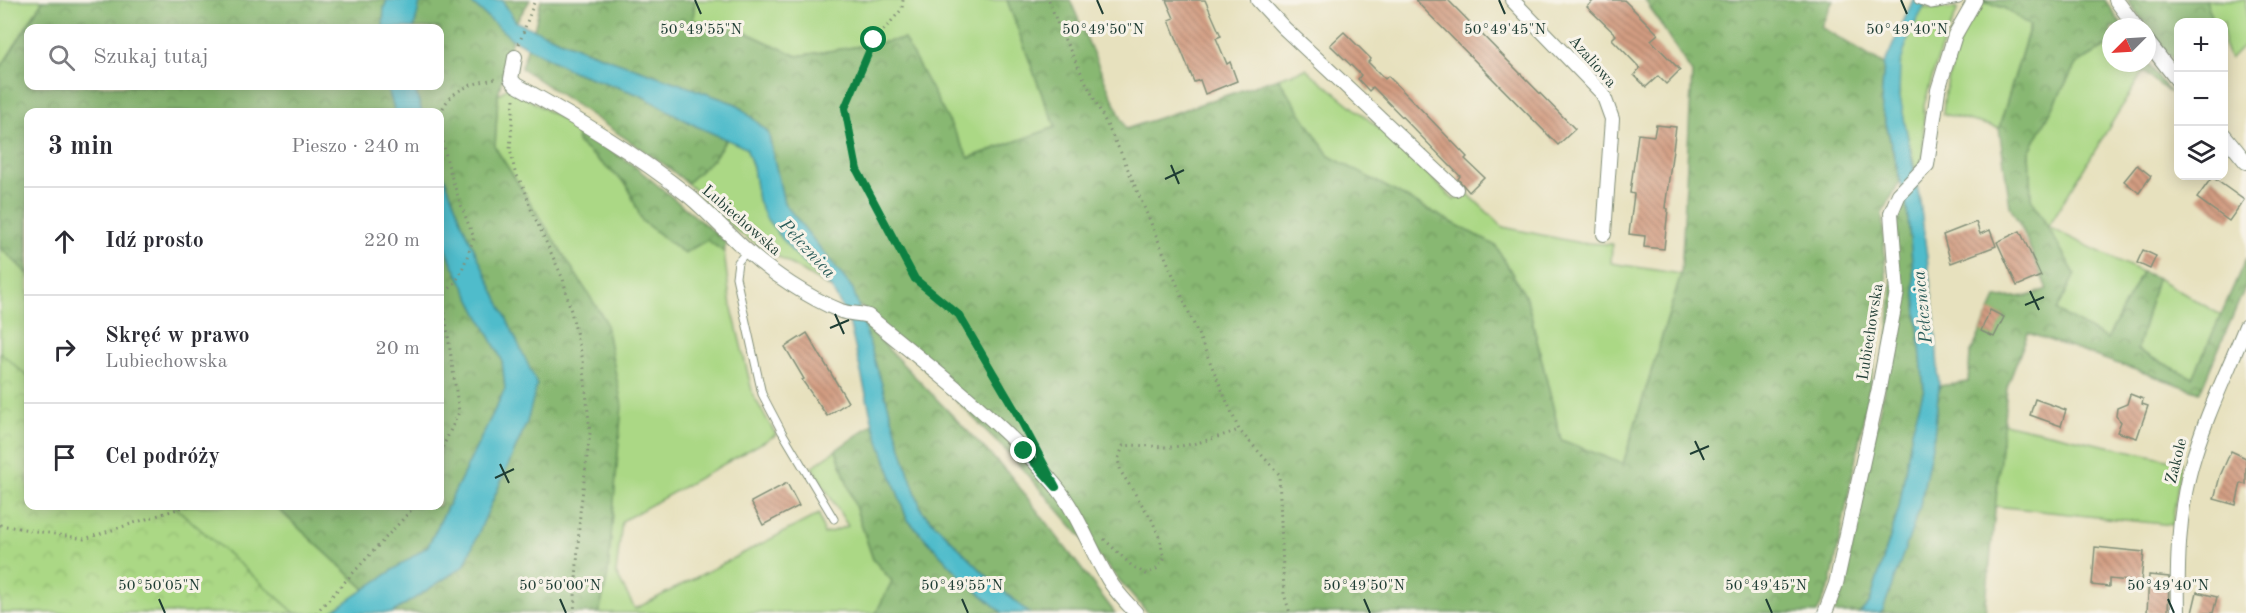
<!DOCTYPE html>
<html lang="pl">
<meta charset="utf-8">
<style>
body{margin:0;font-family:"Old Standard TT",serif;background:#f7f7f7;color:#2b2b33}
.controls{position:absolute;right:18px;top:18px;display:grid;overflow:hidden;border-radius:12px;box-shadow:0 3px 15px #0003}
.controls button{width:54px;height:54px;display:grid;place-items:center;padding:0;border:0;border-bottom:2px solid #e1e1e2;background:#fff;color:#2b2b33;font:30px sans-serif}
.compass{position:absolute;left:2102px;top:18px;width:54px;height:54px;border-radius:50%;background:#fff;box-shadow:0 3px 15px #0003;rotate:246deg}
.stop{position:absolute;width:18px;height:18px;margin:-14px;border:4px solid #0b8043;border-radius:50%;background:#fff}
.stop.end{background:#0b8043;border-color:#fff;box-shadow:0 2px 6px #0008}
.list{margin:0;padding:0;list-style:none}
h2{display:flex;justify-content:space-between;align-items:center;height:78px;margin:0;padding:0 24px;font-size:26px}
h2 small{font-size:20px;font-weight:400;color:#7c7c81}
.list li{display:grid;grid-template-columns:39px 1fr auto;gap:18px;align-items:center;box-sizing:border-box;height:108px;padding:0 24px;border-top:2px solid #e1e1e2}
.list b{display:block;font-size:22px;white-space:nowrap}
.list p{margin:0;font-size:20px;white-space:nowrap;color:#7c7c81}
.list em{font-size:20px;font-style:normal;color:#7c7c81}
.icon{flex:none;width:33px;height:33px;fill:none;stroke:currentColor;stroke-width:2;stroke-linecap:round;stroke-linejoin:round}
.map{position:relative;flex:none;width:2246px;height:613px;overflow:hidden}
.search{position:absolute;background:#fff;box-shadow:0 3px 15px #0003;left:24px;top:24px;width:420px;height:66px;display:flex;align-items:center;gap:15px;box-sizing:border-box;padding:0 21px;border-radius:12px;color:#7c7c81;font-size:22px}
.panel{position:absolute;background:#fff;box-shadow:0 3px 15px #0003;left:24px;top:108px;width:420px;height:402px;border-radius:12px}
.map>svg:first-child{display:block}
.grass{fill:#abd885;stroke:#658a5c;stroke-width:1.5}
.forest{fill:url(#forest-crowns);stroke:#547a53;stroke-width:1.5}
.park{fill:url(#park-crowns);stroke:#658a5c;stroke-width:1.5}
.water{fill:#50bccb;stroke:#387c80;stroke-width:1.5}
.building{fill:url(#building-back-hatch)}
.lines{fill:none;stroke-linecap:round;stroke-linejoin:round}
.service-casing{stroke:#838f79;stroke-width:9}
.minor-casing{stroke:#838f79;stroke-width:16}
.path{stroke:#838f79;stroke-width:3;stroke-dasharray:1.5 4.5;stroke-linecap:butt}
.service{stroke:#fff;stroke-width:7}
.minor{stroke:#fff;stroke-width:14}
.route{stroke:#0b8043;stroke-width:8}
.ticks{fill:none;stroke:#1f3d34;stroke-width:2}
.labels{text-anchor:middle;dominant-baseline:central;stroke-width:6;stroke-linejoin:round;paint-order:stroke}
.street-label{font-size:16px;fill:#1f3d34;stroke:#f7f3e8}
.water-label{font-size:18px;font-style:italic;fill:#2b5d5a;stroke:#f7f3e8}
.ticks-label{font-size:15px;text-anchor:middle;fill:#1f3d34;stroke:#f7f3e8;stroke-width:6;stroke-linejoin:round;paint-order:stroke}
</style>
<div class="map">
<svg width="2246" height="613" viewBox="0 0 2246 613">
<defs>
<pattern id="forest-crowns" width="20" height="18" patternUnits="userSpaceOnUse" patternTransform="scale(1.5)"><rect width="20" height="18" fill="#88b872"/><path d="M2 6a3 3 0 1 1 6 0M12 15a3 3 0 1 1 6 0" fill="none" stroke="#6f975e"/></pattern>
<pattern id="park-crowns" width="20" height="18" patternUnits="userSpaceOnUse" patternTransform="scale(1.5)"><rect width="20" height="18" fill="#abd885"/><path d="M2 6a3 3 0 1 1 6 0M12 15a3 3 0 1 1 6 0" fill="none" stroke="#93ba73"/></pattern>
<pattern id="building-back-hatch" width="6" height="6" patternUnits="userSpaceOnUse" patternTransform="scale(1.5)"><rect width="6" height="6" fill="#d29c81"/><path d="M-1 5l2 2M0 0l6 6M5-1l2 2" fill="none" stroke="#aa806a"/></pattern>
</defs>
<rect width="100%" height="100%" fill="#f7f3e8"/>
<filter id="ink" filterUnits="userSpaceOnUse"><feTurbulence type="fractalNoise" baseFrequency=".0167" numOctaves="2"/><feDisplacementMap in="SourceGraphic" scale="12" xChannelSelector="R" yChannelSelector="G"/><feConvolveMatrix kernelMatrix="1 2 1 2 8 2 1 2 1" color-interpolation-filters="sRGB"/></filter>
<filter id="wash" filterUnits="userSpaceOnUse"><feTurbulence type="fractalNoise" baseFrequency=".008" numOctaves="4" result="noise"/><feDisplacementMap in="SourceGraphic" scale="24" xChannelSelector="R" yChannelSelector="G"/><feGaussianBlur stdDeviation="1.35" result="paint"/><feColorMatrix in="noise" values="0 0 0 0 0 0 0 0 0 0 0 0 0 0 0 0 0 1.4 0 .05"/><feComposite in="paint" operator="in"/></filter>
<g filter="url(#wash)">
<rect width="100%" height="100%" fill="#e7e1be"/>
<g class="grass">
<path d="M 0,0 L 43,0 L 0,69 Z"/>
<path d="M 695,0 L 1007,0 L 1044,100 L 1056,127 L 968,158 L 904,39 L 797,56 L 745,32 L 692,20 Z"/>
<path d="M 2204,0 L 2246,0 L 2246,43 L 2230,59 L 2224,44 L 2224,22 L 2214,22 Z"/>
<path d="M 1980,1 L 2004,8 L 2030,25 L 1999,128 L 1943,114 L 1945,92 L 1960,38 Z"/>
<path d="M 1923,8 L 1958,9 L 1940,51 L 1924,105 L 1923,160 L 1915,170 C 1910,138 1894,96 1900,64 C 1904,44 1914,26 1923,8 Z"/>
<path d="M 2109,45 L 2111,47 L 2111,63 L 2132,63 L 2143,72 L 2048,227 L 2142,272 L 2107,339 L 2056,311 L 2075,274 L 2031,198 L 2029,152 L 2076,64 Z"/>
<path d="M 1306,69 L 1391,138 L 1454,200 L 1466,192 L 1503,227 L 1580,243 L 1612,244 L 1611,263 L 1681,274 L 1623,464 L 1561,440 L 1527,299 L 1496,246 L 1329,156 L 1278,78 Z"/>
<path d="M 508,87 L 578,129 L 577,142 L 627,185 L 642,221 L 684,253 L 707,240 L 724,252 L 730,300 L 753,395 L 776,435 L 622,521 L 616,573 L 635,609 L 819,514 L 824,534 L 848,526 L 812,467 L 836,450 L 873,559 L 892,581 L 876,613 L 599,613 L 608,574 L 495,147 L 498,95 Z"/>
<path d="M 727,138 L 746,148 L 753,167 L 758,200 L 791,250 L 832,289 L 739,233 L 687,183 L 714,158 Z"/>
<path d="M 0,247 L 28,274 L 28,383 L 0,357 Z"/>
<path d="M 2157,278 L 2221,315 L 2193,378 L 2137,350 Z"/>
<path d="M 2003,423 L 2181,462 L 2172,525 L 1995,506 Z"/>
<path d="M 162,506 L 275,506 L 365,589 L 330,613 L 280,613 Z"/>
</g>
<g class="forest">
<path d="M 43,0 L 387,0 L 384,8 L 383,28 L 28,28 L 28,86 L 387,86 L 395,112 L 28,112 L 28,274 L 0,247 L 0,69 Z"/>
<path d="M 446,0 L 468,0 L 512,39 L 498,95 L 495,147 L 605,320 L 622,405 L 608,574 L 599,613 L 392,613 L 464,566 L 527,422 L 463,225 L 440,166 L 440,112 L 422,112 L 414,86 L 440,86 L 440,28 L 414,28 L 419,3 Z"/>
<path d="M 502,0 L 530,0 L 516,22 Z"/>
<path d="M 541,0 L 695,0 L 693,20 L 745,32 L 797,56 L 904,39 L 969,158 L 1056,127 L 1044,100 L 1007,0 L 1070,0 L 1126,129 L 1278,78 L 1329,156 L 1496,246 L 1527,299 L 1561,440 L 1623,464 L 1681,274 L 1692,73 L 1645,0 L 1833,0 L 1821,27 L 1884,65 L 1881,103 L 1900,182 L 1882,213 L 1887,290 L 1869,391 L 1831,583 L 1817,613 L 1148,613 L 1011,456 L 867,310 L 857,305 L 853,289 L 784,203 L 768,132 L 736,104 L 627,66 L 534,30 Z"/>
<path d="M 1981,0 L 2105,0 L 2123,27 L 2111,27 L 2111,47 L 2108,45 L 2076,64 L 2029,152 L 2031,198 L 2075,274 L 2057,311 L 2107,339 L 2142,272 L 2157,278 L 2137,350 L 2193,378 L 2246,258 L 2246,285 L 2200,392 L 2028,333 L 2007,387 L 1985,613 L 1880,613 L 1919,510 L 1934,436 L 1939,386 L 1968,382 L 1970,355 L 1996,298 L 2029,296 L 2047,289 L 2023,231 L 2010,206 L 1999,128 L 2030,26 L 2004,8 Z"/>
<path d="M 2127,0 L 2206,0 L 2214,22 L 2178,22 L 2178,66 Z"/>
<path d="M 528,46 L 572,71 L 640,95 L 696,126 L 727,138 L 714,158 L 687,183 L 665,165 L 521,68 Z"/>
<path d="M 2147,61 L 2170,93 L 2132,63 L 2147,63 Z"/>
<path d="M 578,129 L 632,164 L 726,242 L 724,252 L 707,240 L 684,253 L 642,221 L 627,185 L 577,142 Z"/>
<path d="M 1904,196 L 1907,207 L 1924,389 L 1912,431 L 1899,508 L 1870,602 L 1860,613 L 1834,613 L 1843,588 L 1884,389 L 1897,216 Z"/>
<path d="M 440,232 L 452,263 L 502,360 L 505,389 L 428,546 L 365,589 L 275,506 L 440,506 Z"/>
<path d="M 863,323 L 1010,475 L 1115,613 L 1029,613 L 995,584 L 922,511 L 909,474 Z"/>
<path d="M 873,424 L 907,519 L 967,583 L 1003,613 L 876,613 L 892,581 L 873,559 L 836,450 Z"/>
</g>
<path class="park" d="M 0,352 L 28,377 L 28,506 L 174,506 L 295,613 L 0,613 Z"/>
<g class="water">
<path d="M 387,0 L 446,0 L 420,3 L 414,28 L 383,28 L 384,8 Z"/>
<path d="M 468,0 L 502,0 L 516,22 L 584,50 L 736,104 L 768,132 L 784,203 L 853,289 L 909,474 L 922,511 L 995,584 L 1029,613 L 1003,613 L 967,583 L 907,519 L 873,424 L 849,321 L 832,289 L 791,250 L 766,218 L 758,200 L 753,167 L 746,148 L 696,126 L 640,95 L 572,71 L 512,39 Z"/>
<path d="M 1913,0 L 1928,0 L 1910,32 L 1900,65 L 1899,92 L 1920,201 L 1935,321 L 1939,386 L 1934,436 L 1919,510 L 1883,610 L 1880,613 L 1860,613 L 1870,602 L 1899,508 L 1912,431 L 1924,389 L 1907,207 L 1881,103 L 1884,65 Z"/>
<path d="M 387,86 L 414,86 L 422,112 L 395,112 Z"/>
<path d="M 440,166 L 463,225 L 537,384 L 527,422 L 464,566 L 392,613 L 330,613 L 428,546 L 505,389 L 502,360 L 452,263 L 440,232 Z"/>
</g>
<g id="blocks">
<g class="building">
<path d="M 1166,0 L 1205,0 L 1221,36 L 1216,38 L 1227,64 L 1230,62 L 1237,81 L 1205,94 L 1200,80 L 1194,82 L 1169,20 L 1174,18 Z"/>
<path d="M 1415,0 L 1448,0 L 1575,129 L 1558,145 Z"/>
<path d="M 1594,0 L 1624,0 L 1658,34 L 1651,40 L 1680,70 L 1666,84 L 1658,76 L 1646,87 L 1634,75 L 1640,68 L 1612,39 L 1616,35 L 1587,7 Z"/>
<path d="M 1344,32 L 1371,59 L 1368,62 L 1385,79 L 1388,76 L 1415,103 L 1467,157 L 1465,159 L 1484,177 L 1469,192 L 1458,179 L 1460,176 L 1373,87 L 1369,91 L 1358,79 L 1361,75 L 1330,45 Z"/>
<path d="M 1656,125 L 1676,127 L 1665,208 L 1668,209 L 1664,249 L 1644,247 L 1645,236 L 1629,234 L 1634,194 L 1630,193 L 1638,134 L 1654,136 Z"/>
<path d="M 2137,165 L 2151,176 L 2139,193 L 2124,181 Z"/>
<path d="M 2212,177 L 2244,200 L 2229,221 L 2197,198 Z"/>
<path d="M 1976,222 L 1980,234 L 1990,230 L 1996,246 L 1951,263 L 1943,235 Z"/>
<path d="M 2020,231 L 2041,276 L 2017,286 L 1997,242 Z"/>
<path d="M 2143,250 L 2156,256 L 2150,269 L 2137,263 Z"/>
<path d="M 1990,310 L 2004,317 L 1994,337 L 1981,331 Z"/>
<path d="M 807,333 L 848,402 L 827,416 L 802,380 L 804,379 L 785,347 Z"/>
<path d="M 2130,394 L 2143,399 L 2142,404 L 2148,406 L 2137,438 L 2117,432 L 2121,422 L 2116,416 L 2117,408 L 2127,404 Z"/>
<path d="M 2035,399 L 2066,410 L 2061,426 L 2030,415 Z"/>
<path d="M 2231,451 L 2246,458 L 2246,485 L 2241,483 L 2236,505 L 2214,499 L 2220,476 Z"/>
<path d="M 787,483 L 799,506 L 763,525 L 751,502 Z"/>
<path d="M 2095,547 L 2144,552 L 2141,582 L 2109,579 L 2109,587 L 2092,585 Z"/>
<path d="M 2149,575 L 2169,577 L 2168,613 L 2147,613 Z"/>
<path d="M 2197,592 L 2217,597 L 2213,613 L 2192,613 Z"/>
</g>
</g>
</g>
<g filter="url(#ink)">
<use href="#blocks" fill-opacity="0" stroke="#838f79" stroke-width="1.5"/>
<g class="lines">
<defs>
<g id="service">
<path d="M 1918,0 L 1931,5 L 1959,0"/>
<path d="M 747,251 L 738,262 L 736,277 L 762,394 L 782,432 L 834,519"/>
</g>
<g id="minor">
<path d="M 1258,0 L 1284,28 L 1456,189"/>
<path d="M 1512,0 L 1603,94 L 1612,119 L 1604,234"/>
<path d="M 2116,0 L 2136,27"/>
<path d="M 2147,41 L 2178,81"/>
<path d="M 515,57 L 511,79 L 516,85 C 576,118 635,153 689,196 C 709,213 726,232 745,249 C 771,273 809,298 841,311 C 849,314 859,313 868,316 C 932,369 1001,420 1055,485 C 1078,513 1089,547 1107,577 C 1114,590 1126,602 1136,613"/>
<path d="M 2224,135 L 2246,162"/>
<path d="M 1825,613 L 1836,584 L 1879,388 L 1897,292 L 1891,213 L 1899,194 L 1927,165 L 1938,90 L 1955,35 L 1975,0"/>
<path d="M 2178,613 C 2177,564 2178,515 2191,467 C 2204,419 2227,373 2246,326"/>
</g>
</defs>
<use href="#service" class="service-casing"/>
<use href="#minor" class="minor-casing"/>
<g class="path">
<path d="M 903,0 L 902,9 L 875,40 L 845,108 L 857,170 L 914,279 L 959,315 L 1026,431"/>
<path d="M 1049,0 L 1059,28 L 1121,153 L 1239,430 L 1279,474 L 1284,594 L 1290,613"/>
<path d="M 519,44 L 535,0"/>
<path d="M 514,99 L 510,149 L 515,172 L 525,190 L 531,209 L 563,279 L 583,360 L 590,433 L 580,513 L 574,613"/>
<path d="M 440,453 L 459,412 L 442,294 C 461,284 466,257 474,238 C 461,206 449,175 443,141 C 441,134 439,124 440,118 C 444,91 474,82 497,79"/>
<path d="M 0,525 L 84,539 L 187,506"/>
<path d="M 1104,539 L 1132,566 L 1146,574 L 1158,568 L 1164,559 L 1160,539 L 1152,520 L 1121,472 L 1118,460 L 1123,446 C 1139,444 1154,447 1170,447 C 1193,446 1217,437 1239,430"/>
<path d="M 316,613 L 415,506"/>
</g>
<use href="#service" class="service"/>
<use href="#minor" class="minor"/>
</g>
</g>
<g class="lines" filter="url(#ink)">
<path class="route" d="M 874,40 L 845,108 L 857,170 L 915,279 L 959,315 L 1019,417 L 1056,487 L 1024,451"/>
</g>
<path class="ticks" d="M 695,0 L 701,14M 1097,0 L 1103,14M 1499,0 L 1505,14M 1901,0 L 1907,14M 1171,165 L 1179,184M 1165,179 L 1184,170M 2030,291 L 2039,310M 2025,305 L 2044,297M 835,314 L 844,334M 830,328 L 849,320M 1695,441 L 1704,460M 1690,454 L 1709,446M 500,464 L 509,483M 495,478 L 514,469M 159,599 L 165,613M 560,599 L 566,613M 962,599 L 968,613M 1364,599 L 1370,613M 1766,599 L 1772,613M 2168,599 L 2174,613"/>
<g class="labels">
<g class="street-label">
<text transform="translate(1592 62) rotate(49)">Azaliowa</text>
<text transform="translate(741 221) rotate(41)">Lubiechowska</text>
<text transform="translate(1871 332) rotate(-81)">Lubiechowska</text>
<text transform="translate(2177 461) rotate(-76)">Zakole</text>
</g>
<g class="water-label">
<text transform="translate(807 249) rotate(47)">Pełcznica</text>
<text transform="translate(1923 307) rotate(-96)">Pełcznica</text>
</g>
</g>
<g class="ticks-label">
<text x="1907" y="34">50°49'40"N</text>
<text x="701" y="34">50°49'55"N</text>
<text x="1103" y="34">50°49'50"N</text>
<text x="1505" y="34">50°49'45"N</text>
<text x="159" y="590">50°50'05"N</text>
<text x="560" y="590">50°50'00"N</text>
<text x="962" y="590">50°49'55"N</text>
<text x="1364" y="590">50°49'50"N</text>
<text x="1766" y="590">50°49'45"N</text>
<text x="2168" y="590">50°49'40"N</text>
</g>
</svg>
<div class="controls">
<button>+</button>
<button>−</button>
<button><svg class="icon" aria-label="layers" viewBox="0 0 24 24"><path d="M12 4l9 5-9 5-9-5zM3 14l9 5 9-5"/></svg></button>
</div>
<svg class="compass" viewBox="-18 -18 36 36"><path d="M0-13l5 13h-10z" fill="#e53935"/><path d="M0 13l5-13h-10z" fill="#7c7c81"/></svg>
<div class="stop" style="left:874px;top:40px"></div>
<div class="stop end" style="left:1024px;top:451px"></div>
<div class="search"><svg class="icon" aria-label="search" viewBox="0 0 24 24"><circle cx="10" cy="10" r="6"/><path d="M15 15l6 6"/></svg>Szukaj tutaj</div>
<section class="panel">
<h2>3 min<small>Pieszo · 240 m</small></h2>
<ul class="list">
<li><svg class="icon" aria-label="ahead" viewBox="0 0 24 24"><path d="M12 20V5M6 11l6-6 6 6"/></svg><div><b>Idź prosto</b></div><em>220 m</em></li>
<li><svg class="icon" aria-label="right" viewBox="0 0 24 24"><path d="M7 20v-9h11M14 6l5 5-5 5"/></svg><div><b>Skręć w prawo</b><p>Lubiechowska</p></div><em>20 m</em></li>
<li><svg class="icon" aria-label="arrive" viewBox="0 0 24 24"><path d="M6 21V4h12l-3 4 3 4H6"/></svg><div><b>Cel podróży</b></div></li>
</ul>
</section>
</div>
